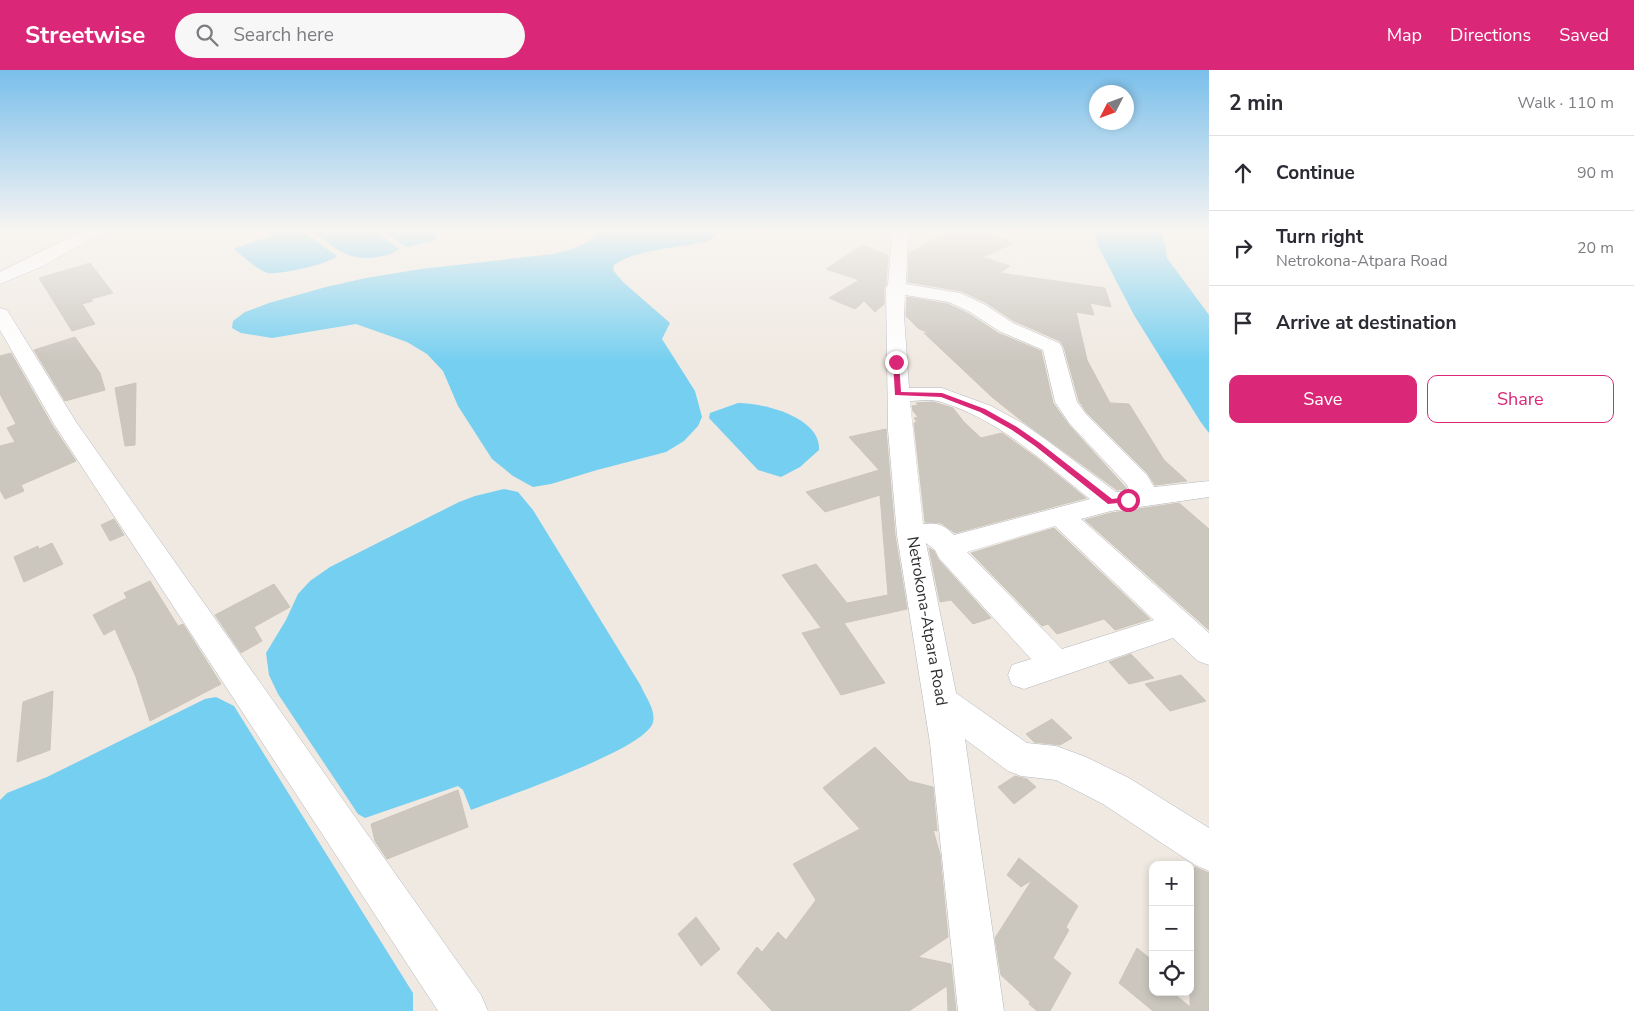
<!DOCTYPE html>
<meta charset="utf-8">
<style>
body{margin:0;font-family:"Nunito Sans",sans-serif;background:#f7f7f7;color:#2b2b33}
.controls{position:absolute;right:15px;bottom:15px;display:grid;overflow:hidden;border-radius:10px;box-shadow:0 2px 8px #0003}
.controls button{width:45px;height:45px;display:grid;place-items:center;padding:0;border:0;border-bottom:1px solid #e1e1e2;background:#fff;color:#2b2b33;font:25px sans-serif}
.compass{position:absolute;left:1089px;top:15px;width:45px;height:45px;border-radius:50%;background:#fff;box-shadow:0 2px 8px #0003;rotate:228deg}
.stop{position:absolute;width:15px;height:15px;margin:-11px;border:4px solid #db2777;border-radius:50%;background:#fff}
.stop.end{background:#db2777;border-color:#fff;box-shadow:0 1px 5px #0008}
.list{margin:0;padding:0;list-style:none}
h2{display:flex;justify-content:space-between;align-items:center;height:65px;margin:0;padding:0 20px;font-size:21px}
h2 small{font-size:16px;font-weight:400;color:#7c7c81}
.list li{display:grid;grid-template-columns:32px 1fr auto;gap:15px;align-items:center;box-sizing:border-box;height:75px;padding:0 20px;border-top:1px solid #e1e1e2}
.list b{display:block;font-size:19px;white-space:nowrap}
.list p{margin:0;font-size:16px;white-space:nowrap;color:#7c7c81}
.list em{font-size:16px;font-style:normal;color:#7c7c81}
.actions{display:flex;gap:10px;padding:15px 20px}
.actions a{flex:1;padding:11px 0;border:1px solid #db2777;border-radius:10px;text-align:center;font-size:18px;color:#db2777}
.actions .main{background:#db2777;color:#fff}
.icon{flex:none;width:28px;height:28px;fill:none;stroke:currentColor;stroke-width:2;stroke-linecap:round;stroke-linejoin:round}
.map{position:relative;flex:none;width:1209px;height:941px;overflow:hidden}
header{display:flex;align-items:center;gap:30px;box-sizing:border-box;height:70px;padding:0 25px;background:#db2777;color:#fff}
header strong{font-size:24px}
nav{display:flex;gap:28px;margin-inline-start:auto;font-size:18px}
.search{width:350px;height:45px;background:#f7f7f7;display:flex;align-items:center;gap:12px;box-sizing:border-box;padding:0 18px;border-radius:28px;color:#7c7c81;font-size:19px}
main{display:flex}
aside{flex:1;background:#fff}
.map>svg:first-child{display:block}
.water{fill:#75cff0}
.building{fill:#cbc7bf;stroke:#cbc5ba}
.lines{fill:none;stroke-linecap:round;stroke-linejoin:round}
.minor-casing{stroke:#b4b7c1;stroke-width:1}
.minor{fill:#fff;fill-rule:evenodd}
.route{fill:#db2777}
.labels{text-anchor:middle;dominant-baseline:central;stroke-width:4;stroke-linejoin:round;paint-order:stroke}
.street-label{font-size:16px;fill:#2e2e2e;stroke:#fff}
</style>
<header>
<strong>Streetwise</strong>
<div class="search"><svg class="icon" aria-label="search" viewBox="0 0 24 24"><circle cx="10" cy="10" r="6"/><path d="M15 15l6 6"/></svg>Search here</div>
<nav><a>Map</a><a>Directions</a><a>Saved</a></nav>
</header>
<main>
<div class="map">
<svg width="1209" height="941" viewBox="0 0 1209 941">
<rect width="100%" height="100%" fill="#efe9e1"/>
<g class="water">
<path d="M 269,160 L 300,160 L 337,186 C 330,194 279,205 268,203 C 257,200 244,187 235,180 L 235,178 L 272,166 Z"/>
<path d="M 309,160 L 374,160 L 399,179 C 392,184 386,186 377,187 C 346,192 334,176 309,160 Z"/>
<path d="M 379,160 L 430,160 L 437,165 L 436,169 L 433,171 L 407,177 Z"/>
<path d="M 601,160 L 710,160 L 716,165 L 709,171 C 678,179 641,177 614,195 L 613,200 L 623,212 L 670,253 L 662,269 L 695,321 L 702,347 L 698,356 L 684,371 L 666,382 L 597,400 L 551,414 L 533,417 L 513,406 L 492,389 L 458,336 L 443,301 L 427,284 L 407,272 L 356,254 L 272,268 L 241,263 L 232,258 L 233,251 L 245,242 L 269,233 L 326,217 L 366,208 L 421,199 L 553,184 L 570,180 L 588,172 Z"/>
<path d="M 1095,160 L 1162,160 L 1167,188 L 1209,245 L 1209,363 L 1200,351 L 1134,245 L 1097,174 Z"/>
<path d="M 738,333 C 763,333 821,347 819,380 L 800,397 L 781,407 L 758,400 L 709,348 L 710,343 Z"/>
<path d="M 504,419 L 518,422 L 533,440 L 641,616 C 645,626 656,640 653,652 C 648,679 501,728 471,740 L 463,720 L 458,716 L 365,748 L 358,744 L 278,624 L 269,605 L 266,583 L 286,550 L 298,524 L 310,511 L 330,497 L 459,432 L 475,426 Z"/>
<path d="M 216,627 L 234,636 L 413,923 L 413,941 L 0,941 L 0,730 L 7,723 L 47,707 L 205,629 Z"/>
</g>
<g class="building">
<path d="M 952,160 L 981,160 L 1014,173 L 983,187 L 1010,196 L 1000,203 L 1105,218 L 1111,237 L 1090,233 L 1094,245 L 1076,242 L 1087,290 L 1110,333 L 1129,334 L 1164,390 L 1187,411 L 1155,415 L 1148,404 L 1087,343 L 1079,331 L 1064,277 L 1060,271 L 1014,251 L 985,232 L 961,221 L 908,212 L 909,183 Z"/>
<path d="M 862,175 L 888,185 L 886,214 L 884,218 L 884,234 L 875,242 L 864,231 L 855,239 L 829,228 L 859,210 L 826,199 Z"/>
<path d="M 90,193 L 113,223 L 91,229 L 93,231 L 82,234 L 95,254 L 72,261 L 39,208 Z"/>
<path d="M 907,227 L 948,234 L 969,244 L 998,263 L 1041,281 L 1053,333 L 1069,355 L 1127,419 L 1117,420 L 1022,351 L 993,328 L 924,263 L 929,263 L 919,259 L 906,246 Z"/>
<path d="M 75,267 L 100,303 L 105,320 L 65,331 L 34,280 Z"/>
<path d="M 11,283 L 52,355 L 76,391 L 21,415 L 24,421 L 5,429 L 0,420 L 0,376 L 15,372 L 7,358 L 16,354 L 0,324 L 0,286 Z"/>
<path d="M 136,313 L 135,375 L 125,376 L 115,318 Z"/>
<path d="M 933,332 L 953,338 L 964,352 L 981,368 L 1002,363 L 1037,388 L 1086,428 L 955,463 L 941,453 L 925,452 L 914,353 L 917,352 L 914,348 L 918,347 L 913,341 L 912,336 L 918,335 L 916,333 Z"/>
<path d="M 886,359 L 895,465 L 907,539 L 844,553 L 885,613 L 841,625 L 802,563 L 821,558 L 782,505 L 816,494 L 847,533 L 888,525 L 880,425 L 825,442 L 806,422 L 879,400 L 849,367 Z"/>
<path d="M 1179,433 L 1209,459 L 1209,560 L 1085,450 L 1111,443 Z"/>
<path d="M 114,449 L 124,465 L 110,471 L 101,455 Z"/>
<path d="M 1054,458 L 1150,549 L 1115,560 L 1104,549 L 1057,564 L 1048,554 L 1042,556 L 971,483 Z"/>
<path d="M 52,473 L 63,494 L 24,512 L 14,487 L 38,476 L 39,479 Z"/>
<path d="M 929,478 L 934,481 L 938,489 L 991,548 L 973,554 L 951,530 L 940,532 Z"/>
<path d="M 150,511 L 178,556 L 183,554 L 221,614 L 150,651 L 136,607 L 115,559 L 104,565 L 93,545 L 127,528 L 124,523 Z"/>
<path d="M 274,514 L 290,537 L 254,557 L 262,571 L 241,583 L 215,545 Z"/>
<path d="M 1131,584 L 1154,608 L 1129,614 L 1109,592 Z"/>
<path d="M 1181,605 L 1206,631 L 1170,641 L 1145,614 Z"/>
<path d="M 53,621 L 50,680 L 17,692 L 23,632 Z"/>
<path d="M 1052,649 L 1072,668 L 1060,675 L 1034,672 L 1026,664 Z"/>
<path d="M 875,677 L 909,711 L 933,717 L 937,761 L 933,760 L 940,784 L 948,867 L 918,887 L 951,894 L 956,941 L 948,941 L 947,916 L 909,941 L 772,941 L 737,903 L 757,877 L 762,882 L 778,862 L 786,870 L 816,830 L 793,794 L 860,759 L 823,718 Z"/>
<path d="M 1015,706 L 1027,709 L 1036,717 L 1014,734 L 998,717 Z"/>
<path d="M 458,720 L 468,757 L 387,789 L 375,771 L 371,754 Z"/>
<path d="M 1019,788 L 1078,836 L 1066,857 L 1069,860 L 1053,888 L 1071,903 L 1050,941 L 1037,941 L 1029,934 L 1030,932 L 1001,905 L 995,868 L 1032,810 L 1021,817 L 1007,805 Z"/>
<path d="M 1195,797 L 1209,803 L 1209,941 L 1153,941 L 1119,913 L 1137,878 L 1153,891 L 1153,922 L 1172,922 L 1190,937 L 1190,806 Z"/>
<path d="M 696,847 L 720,879 L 701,896 L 678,864 Z"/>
</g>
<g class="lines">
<defs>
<g id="minor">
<path d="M 84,160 L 104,160 L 102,163 L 41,197 L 0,214 L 0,202 Z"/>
<path d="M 894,160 L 910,160 L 908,163 L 906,214 L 960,223 L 984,234 L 1013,253 L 1059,273 L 1062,277 L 1077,332 L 1086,344 L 1147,405 L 1154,417 L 1209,411 L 1209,427 L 1111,441 L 1081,449 L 1209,563 L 1209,595 L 1198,591 L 1173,568 L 1024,619 L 1012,615 L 1008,605 L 1012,595 L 1031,589 L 939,488 L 935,480 L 926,473 L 956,623 L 1027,673 L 1056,676 L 1086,687 L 1129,708 L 1209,758 L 1209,801 L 1195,795 L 1103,734 L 1056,710 L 1021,706 L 1008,701 L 965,669 L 1004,941 L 958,941 L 930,673 L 897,465 L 888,360 L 886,218 L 888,215 L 892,163 ZM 905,225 L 949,232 L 970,242 L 999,261 L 1043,280 L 1055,332 L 1070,354 L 1127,415 L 1130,421 L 1116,422 L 1045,369 L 1022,353 L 991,336 L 942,318 L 909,318 L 904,245 ZM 910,331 C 919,331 932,329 941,332 C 998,349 1044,392 1090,429 L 954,465 C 944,455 938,452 923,454 ZM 1055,456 L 1154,550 L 1062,579 L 967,482 Z"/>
<path d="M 0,238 L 7,240 L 76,352 L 481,925 L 488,941 L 438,941 L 54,354 L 0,260 Z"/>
</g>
</defs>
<use href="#minor" class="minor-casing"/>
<use href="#minor" class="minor"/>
</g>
<linearGradient id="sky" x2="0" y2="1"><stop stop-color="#7abfeb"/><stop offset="0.55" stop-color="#f8f5f2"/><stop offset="1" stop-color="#f8f5f2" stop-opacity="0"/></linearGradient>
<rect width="1209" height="292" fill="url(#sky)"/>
<path class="route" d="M 896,291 L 899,292 L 901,322 L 942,323 L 985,339 L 1017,357 L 1040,373 L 1112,429 L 1128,427 L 1132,430 L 1128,432 L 1108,434 L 1035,376 L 1012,360 L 980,342 L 941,327 L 895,325 L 893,292 Z"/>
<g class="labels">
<g class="street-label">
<text transform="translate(927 551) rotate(80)">Netrokona-Atpara Road</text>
</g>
</g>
</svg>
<div class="controls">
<button>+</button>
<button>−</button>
<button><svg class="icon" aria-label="locate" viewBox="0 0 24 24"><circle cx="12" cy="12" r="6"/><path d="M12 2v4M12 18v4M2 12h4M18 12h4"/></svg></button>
</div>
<svg class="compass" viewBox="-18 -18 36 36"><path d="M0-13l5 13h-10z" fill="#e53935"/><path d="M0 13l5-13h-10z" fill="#7c7c81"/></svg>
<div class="stop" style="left:1128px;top:430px"></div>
<div class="stop end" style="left:896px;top:292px"></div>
</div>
<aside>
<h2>2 min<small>Walk · 110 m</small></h2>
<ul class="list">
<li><svg class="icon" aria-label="ahead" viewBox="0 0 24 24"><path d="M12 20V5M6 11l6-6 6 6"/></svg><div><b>Continue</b></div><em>90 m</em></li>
<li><svg class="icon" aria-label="right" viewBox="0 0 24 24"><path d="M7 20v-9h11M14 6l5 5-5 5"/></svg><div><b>Turn right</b><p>Netrokona-Atpara Road</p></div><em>20 m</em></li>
<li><svg class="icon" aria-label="arrive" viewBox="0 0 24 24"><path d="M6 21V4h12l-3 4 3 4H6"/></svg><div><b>Arrive at destination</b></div></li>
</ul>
<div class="actions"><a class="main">Save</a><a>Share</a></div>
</aside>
</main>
